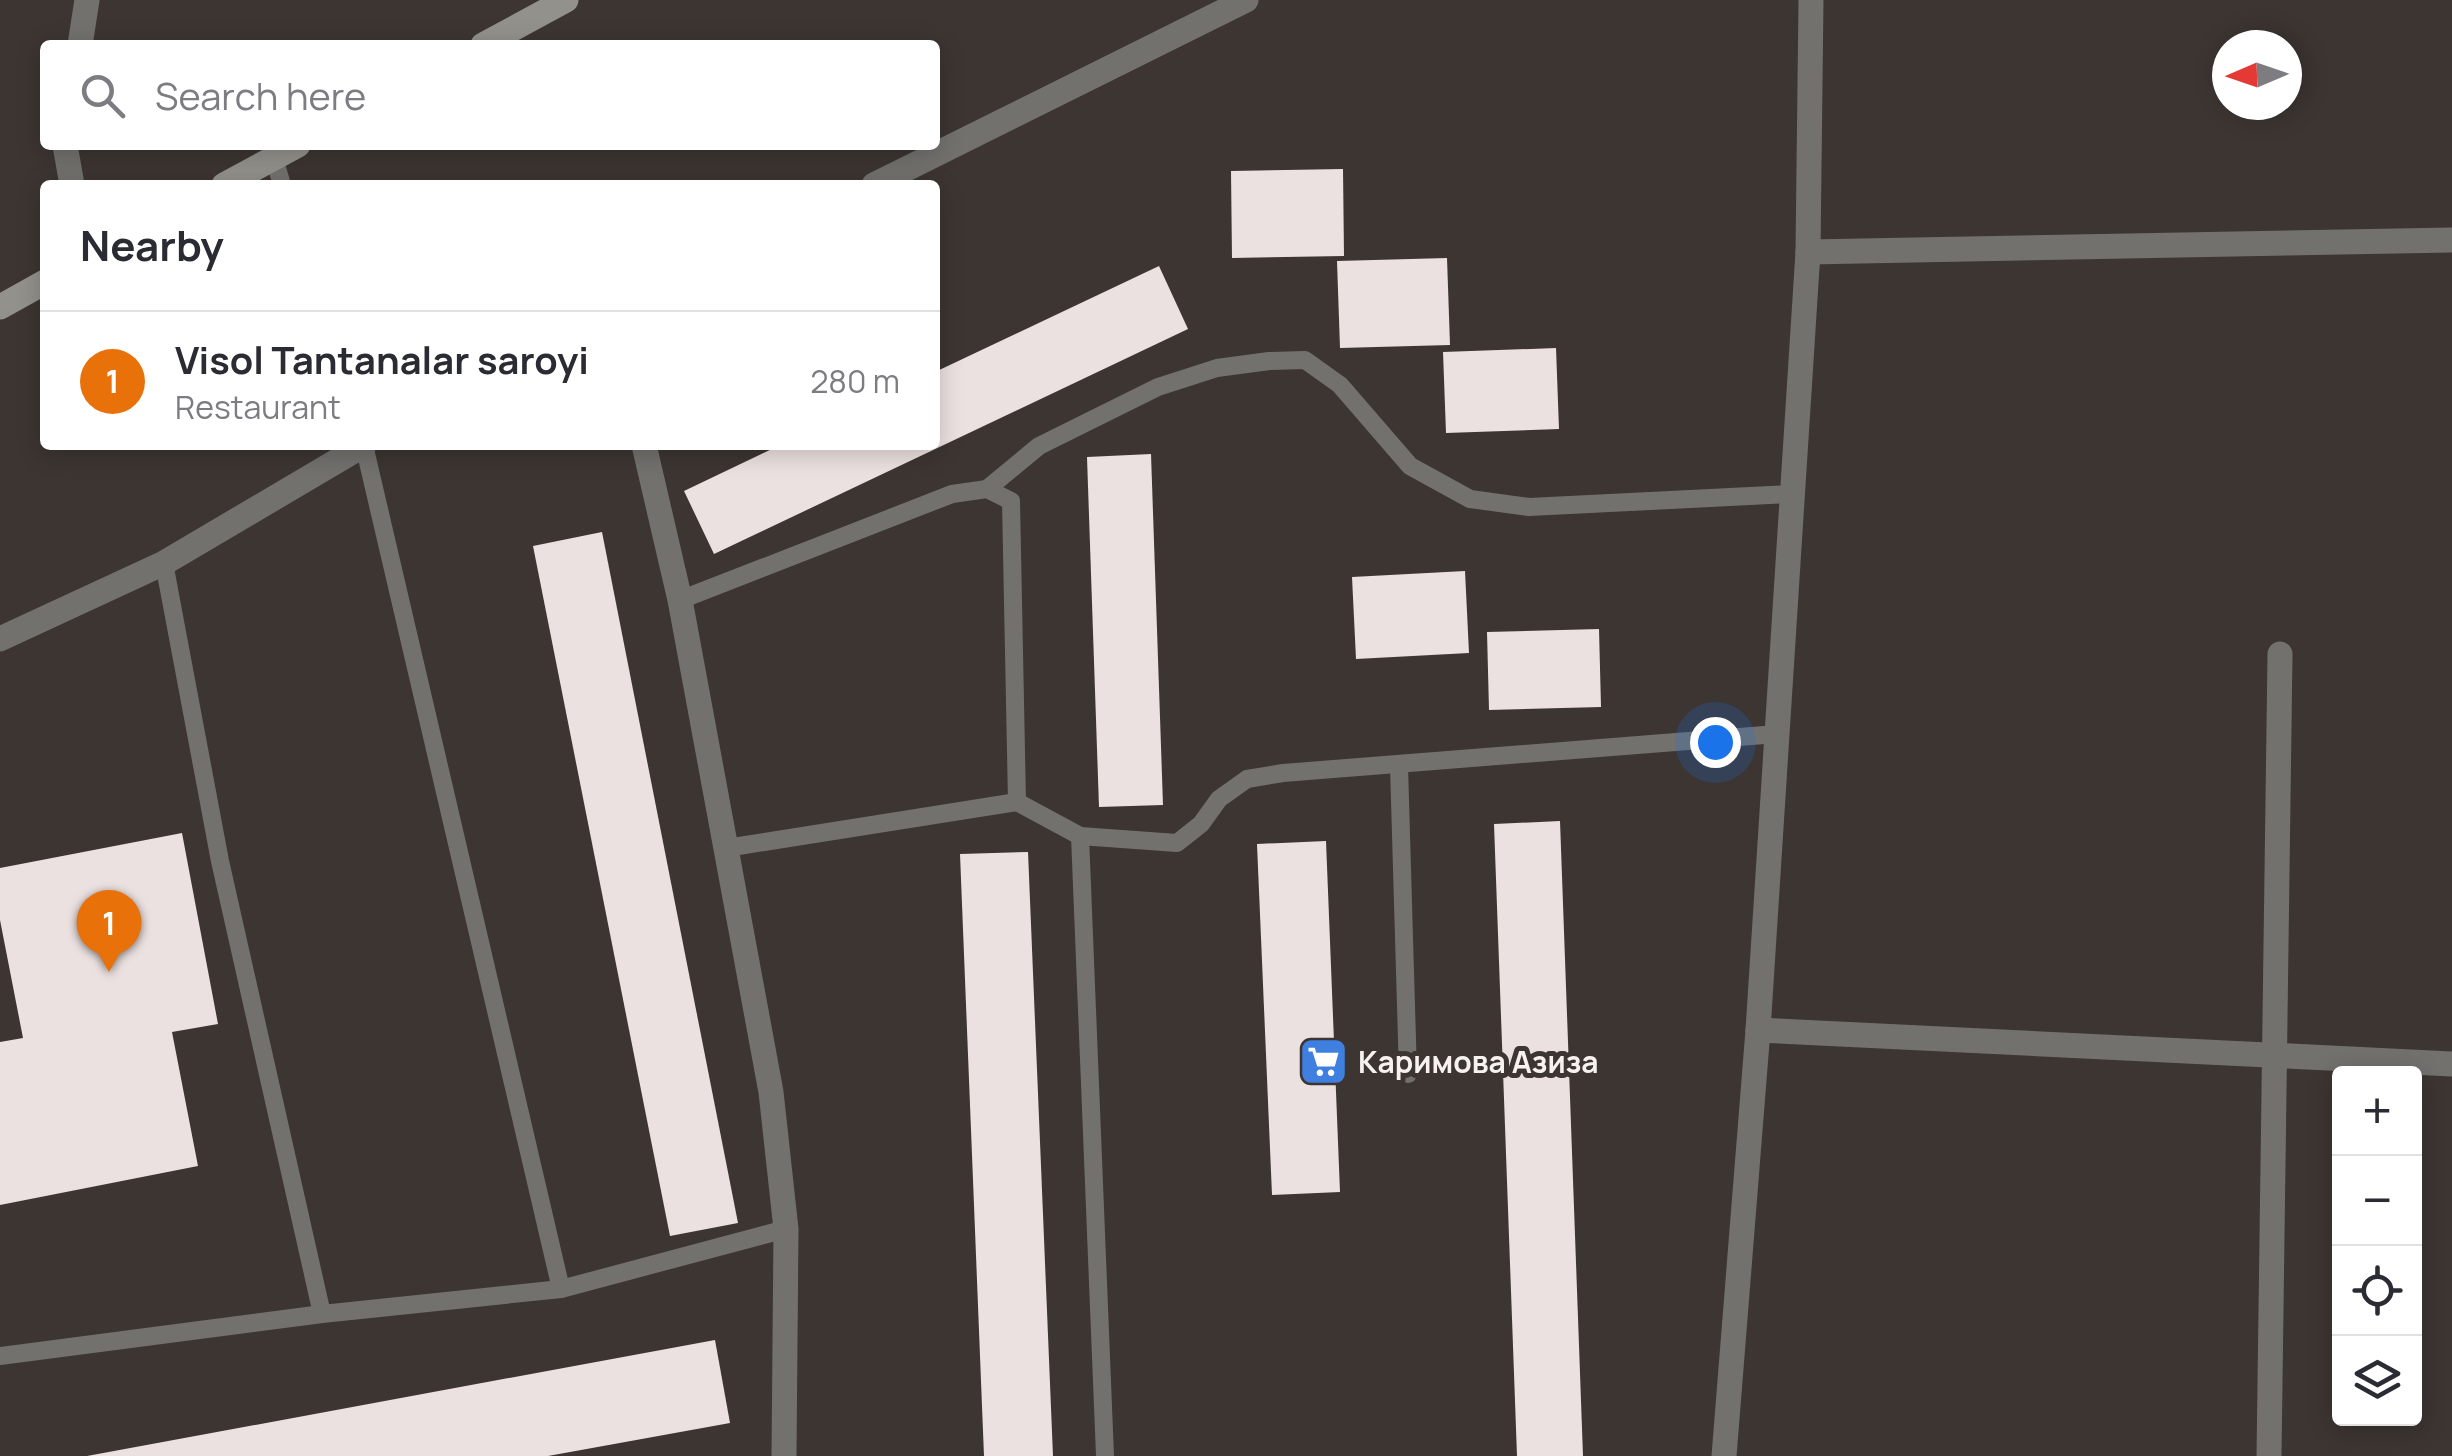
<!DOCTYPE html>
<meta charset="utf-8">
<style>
body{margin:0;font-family:Manrope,sans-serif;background:#f7f7f7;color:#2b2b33}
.controls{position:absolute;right:30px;bottom:30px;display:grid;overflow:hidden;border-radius:10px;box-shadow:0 5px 25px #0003}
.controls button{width:90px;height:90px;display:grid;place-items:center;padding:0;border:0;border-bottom:2px solid #e1e1e2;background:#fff;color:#2b2b33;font:50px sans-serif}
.compass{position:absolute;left:2212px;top:30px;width:90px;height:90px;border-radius:50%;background:#fff;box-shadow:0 5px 25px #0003;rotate:268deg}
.you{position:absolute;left:1715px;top:742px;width:35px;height:35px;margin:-25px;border:8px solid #fff;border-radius:50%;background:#1a73e8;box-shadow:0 0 0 15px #1a73e833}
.badge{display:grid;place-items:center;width:65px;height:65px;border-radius:50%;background:#0f766e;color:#fff;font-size:32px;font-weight:700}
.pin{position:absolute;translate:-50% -82px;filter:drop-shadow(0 2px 5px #0008)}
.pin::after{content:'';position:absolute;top:52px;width:35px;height:30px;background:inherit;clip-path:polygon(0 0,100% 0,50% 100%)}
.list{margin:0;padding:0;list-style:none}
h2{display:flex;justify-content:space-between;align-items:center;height:130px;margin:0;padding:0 40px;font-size:42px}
h2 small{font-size:32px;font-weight:400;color:#7c7c81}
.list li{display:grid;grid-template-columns:65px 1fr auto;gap:30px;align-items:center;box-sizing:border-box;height:140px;padding:0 40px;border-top:2px solid #e1e1e2}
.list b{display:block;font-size:38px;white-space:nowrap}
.list p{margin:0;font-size:32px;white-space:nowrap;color:#7c7c81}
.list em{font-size:32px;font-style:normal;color:#7c7c81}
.icon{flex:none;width:55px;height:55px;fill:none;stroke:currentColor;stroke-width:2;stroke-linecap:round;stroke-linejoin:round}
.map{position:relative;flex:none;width:2452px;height:1456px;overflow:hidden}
.search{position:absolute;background:#fff;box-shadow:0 5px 25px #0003;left:40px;top:40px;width:900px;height:110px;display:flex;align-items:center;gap:25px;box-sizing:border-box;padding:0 35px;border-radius:10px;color:#7c7c81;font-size:38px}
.panel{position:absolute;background:#fff;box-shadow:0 5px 25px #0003;left:40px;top:180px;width:900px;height:270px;border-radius:10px}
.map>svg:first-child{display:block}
.building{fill:#ebe1e0}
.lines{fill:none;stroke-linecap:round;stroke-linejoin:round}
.service{stroke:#72716e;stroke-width:18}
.minor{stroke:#72716e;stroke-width:25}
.secondary{stroke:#93918c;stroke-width:25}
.labels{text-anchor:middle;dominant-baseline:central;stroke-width:10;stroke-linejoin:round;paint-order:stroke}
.poi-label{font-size:30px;font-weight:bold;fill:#f7f2f0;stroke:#3c3532;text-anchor:start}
</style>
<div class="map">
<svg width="2452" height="1456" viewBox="0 0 2452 1456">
<rect width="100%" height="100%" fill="#3c3532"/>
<g class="building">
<path d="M 1343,169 L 1344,256 L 1232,258 L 1231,171 Z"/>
<path d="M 1447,258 L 1450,345 L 1340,348 L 1337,261 Z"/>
<path d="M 1159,266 L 1188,329 L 714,554 L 684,491 L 780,445 L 935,445 L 935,372 Z"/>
<path d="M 1556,348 L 1559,429 L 1446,433 L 1443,352 Z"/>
<path d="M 1151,454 L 1163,805 L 1099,807 L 1087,457 Z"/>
<path d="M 602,532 L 738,1223 L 670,1236 L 533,546 Z"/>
<path d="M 1465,571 L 1469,653 L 1356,659 L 1352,577 Z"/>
<path d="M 1599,629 L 1601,707 L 1489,710 L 1487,632 Z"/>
<path d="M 1560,821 L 1583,1456 L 1517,1456 L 1494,824 Z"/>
<path d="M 182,833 L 218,1024 L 172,1032 L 198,1166 L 0,1205 L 0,1042 L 23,1038 L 0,920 L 0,868 Z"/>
<path d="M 1326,841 L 1340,1192 L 1272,1195 L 1257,844 Z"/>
<path d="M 1028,852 L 1053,1456 L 984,1456 L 960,854 Z"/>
<path d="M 715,1340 L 730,1423 L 548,1456 L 87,1456 Z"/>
</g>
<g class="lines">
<g class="service">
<path d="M 274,158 L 282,185"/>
<path d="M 364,445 L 561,1289"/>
<path d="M 987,489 L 1039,446 L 1158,387 L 1217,368 L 1269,361 L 1305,360 L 1340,385 L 1410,466 L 1470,499 L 1529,507 L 1792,494"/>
<path d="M 164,563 L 220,861 L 322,1314"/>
<path d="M 680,600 L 952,494 L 987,489 L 1011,501 L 1017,802 L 1080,836 L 1105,1456"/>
<path d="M 1399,766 L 1408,1074"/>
<path d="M 1080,836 L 1177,843 L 1201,824 L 1219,799 L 1247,779 L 1283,773 L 1777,734"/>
<path d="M 726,848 L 1017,802"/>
<path d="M 0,1356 L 322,1314 L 561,1289 L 786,1229"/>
</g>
<g class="minor">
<path d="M 80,45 L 87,0"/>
<path d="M 65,145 L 72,185"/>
<path d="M 874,185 L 1246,0"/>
<path d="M 1808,252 L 2452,240"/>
<path d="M 644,445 L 680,600 L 771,1092 L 786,1229 L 784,1456"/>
<path d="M 0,639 L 164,563 L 364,445"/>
<path d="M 1758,1030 L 2452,1064"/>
<path d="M 1724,1456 L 1758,1030 L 1808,252 L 1811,0"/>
<path d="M 2269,1456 L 2280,654"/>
</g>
<g class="secondary">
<path d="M 483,45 L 566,0"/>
<path d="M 224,185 L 298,145"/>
<path d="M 0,307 L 45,282"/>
</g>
</g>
<defs>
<symbol id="supermarket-square" viewBox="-11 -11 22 22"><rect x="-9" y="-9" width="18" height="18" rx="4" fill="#3f7fe0" stroke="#3c3532"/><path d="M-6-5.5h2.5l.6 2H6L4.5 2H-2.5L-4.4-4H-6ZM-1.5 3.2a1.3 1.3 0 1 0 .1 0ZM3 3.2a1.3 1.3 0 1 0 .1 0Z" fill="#fff"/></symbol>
</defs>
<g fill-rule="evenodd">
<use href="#supermarket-square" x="1296" y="1034" width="55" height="55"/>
</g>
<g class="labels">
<g class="poi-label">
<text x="1358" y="1061">Каримова Азиза</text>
</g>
</g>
</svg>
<div class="controls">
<button>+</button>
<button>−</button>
<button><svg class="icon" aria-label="locate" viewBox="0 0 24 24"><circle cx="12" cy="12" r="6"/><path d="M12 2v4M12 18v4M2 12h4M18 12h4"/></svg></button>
<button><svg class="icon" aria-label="layers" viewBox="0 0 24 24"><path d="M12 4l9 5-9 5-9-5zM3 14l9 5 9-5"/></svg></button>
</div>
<svg class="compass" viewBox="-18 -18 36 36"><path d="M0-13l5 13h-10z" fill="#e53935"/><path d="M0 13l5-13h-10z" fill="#7c7c81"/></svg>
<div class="you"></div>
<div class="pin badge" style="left:109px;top:972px;background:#e8710a">1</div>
<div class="search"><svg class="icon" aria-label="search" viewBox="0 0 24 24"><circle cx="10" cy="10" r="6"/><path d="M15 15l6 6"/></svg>Search here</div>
<section class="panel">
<h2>Nearby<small></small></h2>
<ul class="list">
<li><span class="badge" style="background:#e8710a">1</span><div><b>Visol Tantanalar saroyi</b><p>Restaurant</p></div><em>280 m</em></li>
</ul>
</section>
</div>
